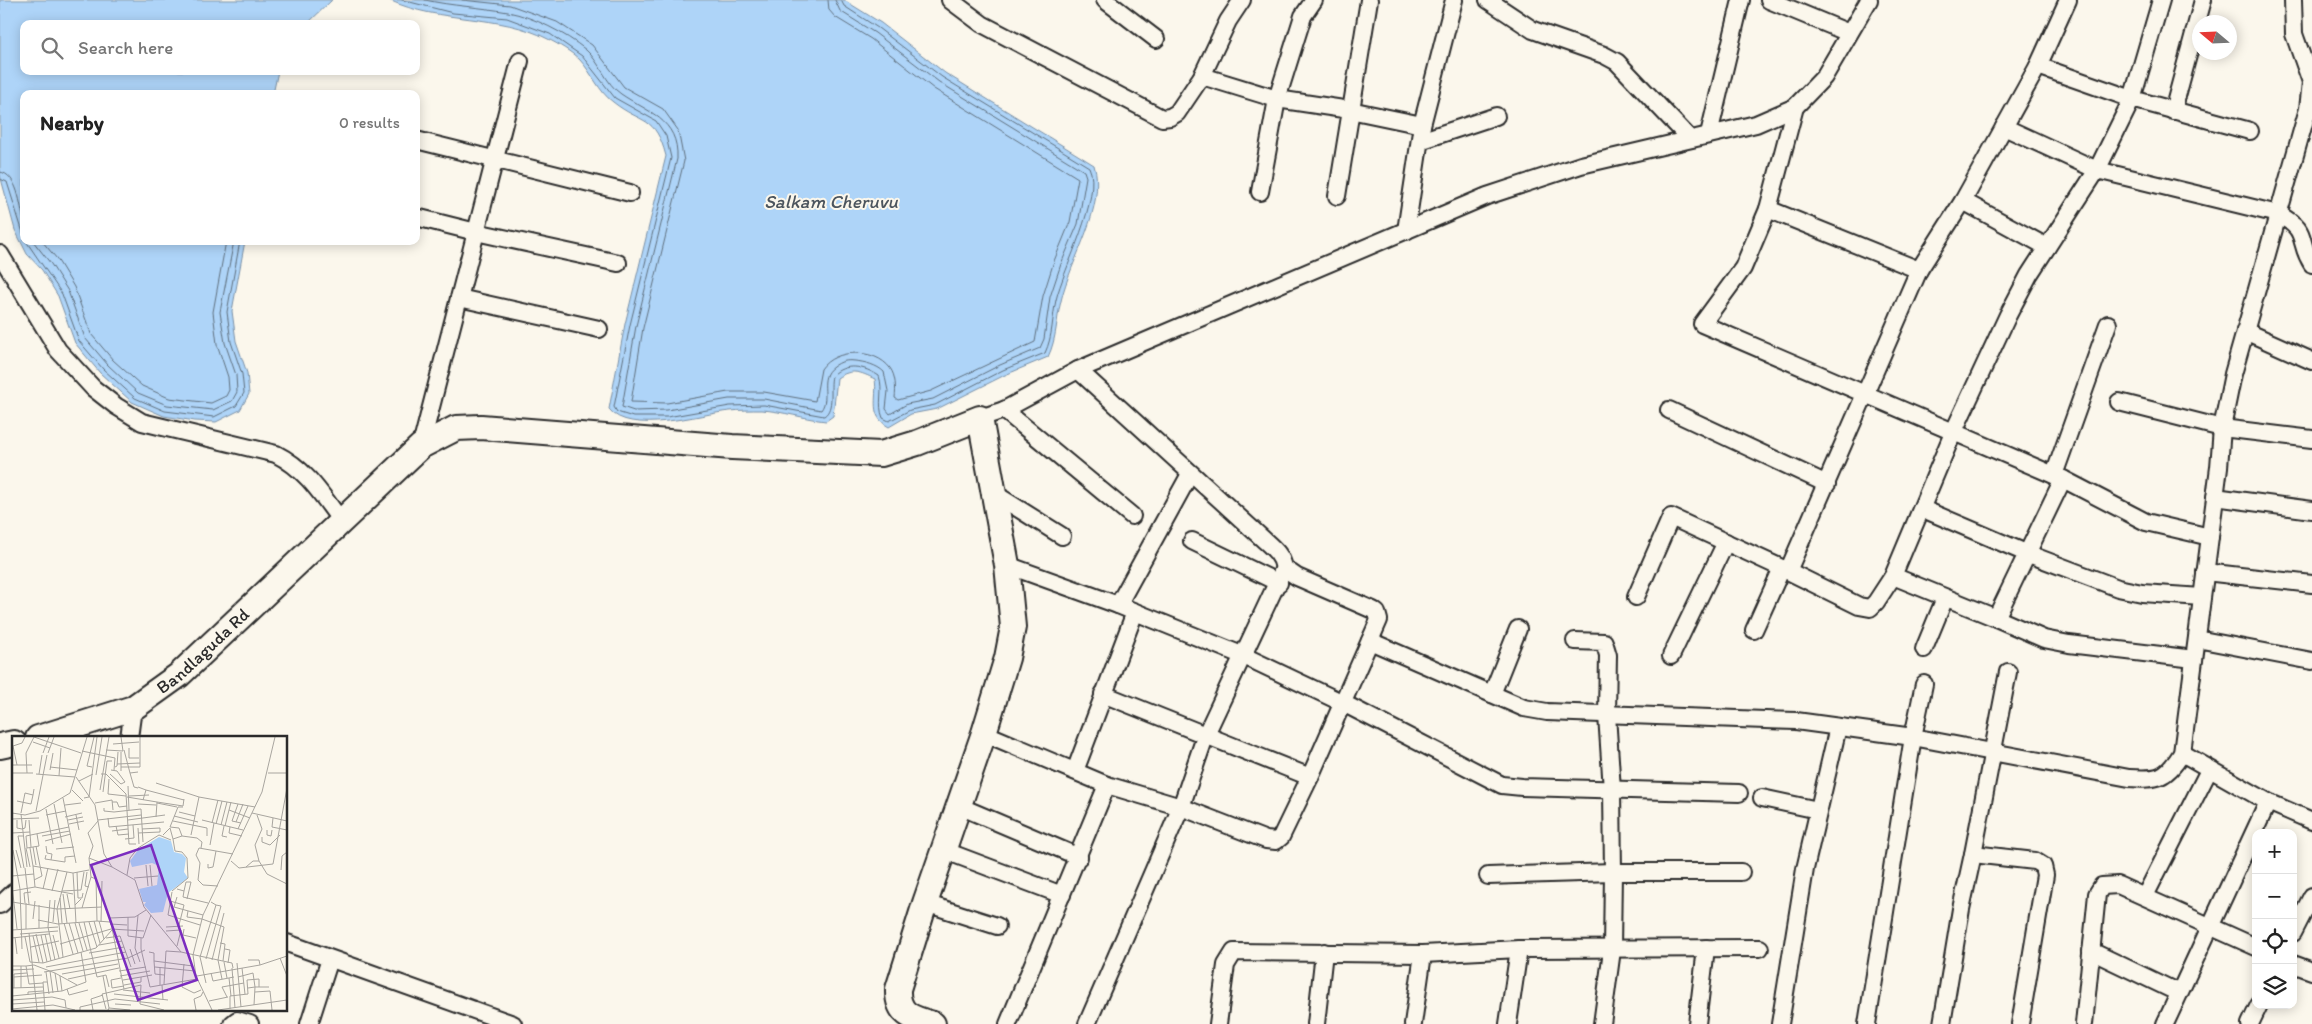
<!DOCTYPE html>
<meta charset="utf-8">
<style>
body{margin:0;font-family:Itim,sans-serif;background:#f2f2f2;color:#222}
.controls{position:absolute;right:15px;bottom:15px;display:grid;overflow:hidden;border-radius:10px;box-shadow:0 2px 12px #0003}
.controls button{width:45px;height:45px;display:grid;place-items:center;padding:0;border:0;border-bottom:1px solid #e0e0e0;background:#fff;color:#222;font:25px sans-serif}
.compass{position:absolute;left:2192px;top:15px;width:45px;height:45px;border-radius:50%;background:#fff;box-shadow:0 2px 12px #0003;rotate:289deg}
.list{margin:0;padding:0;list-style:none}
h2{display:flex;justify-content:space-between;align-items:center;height:65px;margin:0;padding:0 20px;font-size:21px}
h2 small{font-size:16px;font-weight:400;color:#767676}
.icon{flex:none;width:28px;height:28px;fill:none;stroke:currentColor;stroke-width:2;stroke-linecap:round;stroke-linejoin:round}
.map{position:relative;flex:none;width:2312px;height:1024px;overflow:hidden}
.search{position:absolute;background:#fff;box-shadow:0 2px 12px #0003;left:20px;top:20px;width:400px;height:55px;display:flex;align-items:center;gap:12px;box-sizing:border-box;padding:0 18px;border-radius:10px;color:#767676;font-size:19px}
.panel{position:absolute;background:#fff;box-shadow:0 2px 12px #0003;left:20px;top:90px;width:400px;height:155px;border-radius:10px}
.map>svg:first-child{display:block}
.water{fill:#aed4f8;stroke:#7a90a6}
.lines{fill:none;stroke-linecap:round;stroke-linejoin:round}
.shore{stroke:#5f6f7d;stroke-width:1}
.street-casing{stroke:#2b2b2b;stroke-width:20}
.secondary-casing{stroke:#2b2b2b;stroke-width:28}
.street{stroke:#fbf7ec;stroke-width:16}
.secondary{stroke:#fbf7ec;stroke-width:24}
.labels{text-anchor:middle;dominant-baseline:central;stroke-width:4;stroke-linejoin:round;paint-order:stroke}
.street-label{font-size:18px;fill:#2b2b2b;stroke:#fbf7ec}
.water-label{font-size:19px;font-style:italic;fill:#4c555e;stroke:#fbf7ec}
.inset-road{fill:none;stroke:#a8a59f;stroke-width:1}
.view{fill:#7b2cbf;fill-opacity:0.15;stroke:#7b2cbf;stroke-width:2.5}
.inset-edge{fill:none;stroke:#2b2b2b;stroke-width:2.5}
</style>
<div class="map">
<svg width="2312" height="1024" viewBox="0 0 2312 1024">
<rect width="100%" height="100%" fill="#fbf7ec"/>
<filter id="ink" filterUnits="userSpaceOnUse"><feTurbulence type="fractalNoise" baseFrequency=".02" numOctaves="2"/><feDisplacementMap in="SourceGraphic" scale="10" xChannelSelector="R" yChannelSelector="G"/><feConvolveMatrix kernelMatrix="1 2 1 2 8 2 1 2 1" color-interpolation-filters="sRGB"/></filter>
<g filter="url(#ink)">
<g class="water">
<path d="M 0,0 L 332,0 L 307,24 L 24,24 L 24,71 L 278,71 L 273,94 L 24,94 L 24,241 L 245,241 L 232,311 L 236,341 L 247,373 L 249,394 L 240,410 L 216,422 L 195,421 L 164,416 L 132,402 L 100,373 L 75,343 L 58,296 L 42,270 L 27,254 L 15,230 L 0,175 Z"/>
<path d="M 389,0 L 844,0 L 881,23 L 945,73 L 1094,165 C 1107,206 1070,260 1061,301 C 1056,320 1057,338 1048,357 L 1005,375 L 937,409 L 911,414 L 889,427 C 868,415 878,400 875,379 C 860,372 852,368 837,378 L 833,416 L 826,421 C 805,419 782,411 761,410 C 751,410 740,410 730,411 C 700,414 629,436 609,409 L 625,324 L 666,156 C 655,114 642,125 613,102 C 599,92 592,73 580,60 C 572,52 558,44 548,39 C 499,13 440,24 389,0 Z"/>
</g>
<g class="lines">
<g class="shore">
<path d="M 402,0 L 453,13 L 507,18 L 550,34 L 582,56 L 615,98 L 656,121 L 666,136 L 671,158 L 630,325 L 614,407 L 617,412 L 633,417 L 667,417 L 730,406 L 764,405 L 824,416 C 835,409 829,388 832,376 C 845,362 864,366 879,376 C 884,390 877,404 883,418 L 889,421 L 910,410 L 935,405 L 1003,370 L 1045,353 C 1053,336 1052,318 1056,300 C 1063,269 1103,196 1089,167 L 942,77 L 878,28 L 844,6 L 841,0"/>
<path d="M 425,0 C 452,6 480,7 508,12 C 534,17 565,33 586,50 C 600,62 606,84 621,94 C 647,112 679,119 677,159 L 636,326 L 622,407 L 634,411 L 667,410 L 729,399 L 764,399 L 821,410 C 831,397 817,378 833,367 C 841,361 846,360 855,361 C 865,362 877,365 884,372 L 888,391 L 886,409 L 890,414 L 907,404 L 933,399 L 1000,365 L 1040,348 L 1044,339 L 1050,297 L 1061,264 L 1078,224 L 1086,177 L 1084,171 L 939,82 L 875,33 L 840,11 L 835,0"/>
<path d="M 462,0 L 510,5 L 557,22 L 592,45 L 624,87 L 663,109 L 678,130 L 684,161 L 643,328 L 631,402 L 667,403 L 728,392 L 764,392 L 815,401 L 821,369 C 835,348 875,348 890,368 C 896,376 896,389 895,398 L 898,400 L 931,391 L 1035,342 L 1043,296 L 1054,261 L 1070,222 L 1078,178 L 934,89 L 871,39 L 835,17 L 829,10 L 828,0"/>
<path d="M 0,172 C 18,174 20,206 24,221"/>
<path d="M 0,179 L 7,182 L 24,236"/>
<path d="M 26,241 L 62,294 L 79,341 L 103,369 L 135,398 L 165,411 L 214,417 L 236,406 L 244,393 L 242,374 L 231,342 L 227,312 L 240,241"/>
<path d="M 33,241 L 51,264 L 68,291 L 85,338 L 108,365 L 138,393 L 167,405 L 213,410 L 232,401 L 237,392 L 236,375 L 225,343 L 220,312 L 234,241"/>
<path d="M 42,241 L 57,259 L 74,287 L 91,334 L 113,360 L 142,386 L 169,398 L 211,403 L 226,396 L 229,390 L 228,377 L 217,344 L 213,312 L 226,241"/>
</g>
<defs>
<g id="street">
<path d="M 950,0 L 982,24 L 1162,118 L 1170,117 L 1177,113 L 1202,76 L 1228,21 L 1242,0"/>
<path d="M 1105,0 L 1156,39"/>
<path d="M 1488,0 L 1533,30 L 1604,55 L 1617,62 L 1690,139"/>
<path d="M 1769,0 L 1849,33"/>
<path d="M 2038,66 L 2132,99 L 2250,131"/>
<path d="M 1202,76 L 1277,99 L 1350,110 L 1422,125"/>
<path d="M 1795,107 L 1768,209 L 1743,268 L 1702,324 L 2063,479 L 2146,522 L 2210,537"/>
<path d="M 2173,111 L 2203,0"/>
<path d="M 2004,127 L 2097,170 L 2278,214 C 2311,232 2296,239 2312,264"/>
<path d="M 1709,134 L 1741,0"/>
<path d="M 416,140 L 630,193"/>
<path d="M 1420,141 L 1496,116"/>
<path d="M 1260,192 L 1277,99 L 1303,16 L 1314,0"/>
<path d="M 1337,196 L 1369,0"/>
<path d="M 1963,201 L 2047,247"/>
<path d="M 1768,209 L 1919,270"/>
<path d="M 416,217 L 476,232 L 618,263"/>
<path d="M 1406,231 L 1422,125 L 1454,0"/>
<path d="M 0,254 L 58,350 L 93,388 L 116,406 L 142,422 L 276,454 C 306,469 322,495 341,521"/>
<path d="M 459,298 L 599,329"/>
<path d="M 2245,331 L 2312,361"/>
<path d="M 2119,402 L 2222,428 L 2312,439"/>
<path d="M 1004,410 L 1132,516"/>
<path d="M 1669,410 L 1827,484"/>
<path d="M 980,418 L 1004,410 L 1078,370 L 1487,196 L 1581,165 L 1756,124 L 1795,107 L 1824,77 L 1869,0"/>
<path d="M 421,446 L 520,61"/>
<path d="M 2054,475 L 2108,324"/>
<path d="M 995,494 L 1062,536"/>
<path d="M 2215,497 L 2312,510"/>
<path d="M 1923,509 L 2026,553 L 2118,588 L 2142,593 L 2202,597"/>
<path d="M 1192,541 L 1279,583"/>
<path d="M 1007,565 L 1118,605 L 1244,656 L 1343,703 L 1502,785 L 1522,787 L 1739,793"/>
<path d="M 1788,571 L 1859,606 L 1870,608 L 1876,602 L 1893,576 L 1953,433 L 2008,315 L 2029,275 L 2097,170 L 2132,99 L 2161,0"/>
<path d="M 2205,572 L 2312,584"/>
<path d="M 1893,576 L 1996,618 L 2063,479"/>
<path d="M 1636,597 L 1671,517 L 1788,571 L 1919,270 L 1963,201 L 2038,66 L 2068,0"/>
<path d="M 1118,605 L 1190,474"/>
<path d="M 1996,618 L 2044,639 L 2069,644 L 2194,659"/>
<path d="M 1754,630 L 1782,568"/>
<path d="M 2197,639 L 2312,661"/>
<path d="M 1370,641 L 1524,708 L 1547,712 L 1796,721 L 1913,737 L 2129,778 C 2158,780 2166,779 2182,753 L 2219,467 L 2222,428 L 2233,374 L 2308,109 L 2311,82 L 2294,34 L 2293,0"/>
<path d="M 1575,641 L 1604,642 L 1608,655 L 1607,715 L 1612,790 L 1613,872 L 1612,950 L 1602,1024"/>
<path d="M 1924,649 L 1945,598"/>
<path d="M 1671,656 L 1726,542"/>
<path d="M 2008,672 L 1973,854 L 2035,861 L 2043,866 L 2045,875 L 2020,1024"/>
<path d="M 1103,694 L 1310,777"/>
<path d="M 1492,694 L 1518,629"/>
<path d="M 984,733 L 1107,785 L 1181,807 L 1266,840 L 1276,841 L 1281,837 L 1310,777 L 1379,620 L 1377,613 L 1373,610 L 1297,577 L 1284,568 C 1282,555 1273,548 1263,539 L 1078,370"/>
<path d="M 129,738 L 133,708"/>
<path d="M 2182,753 L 2268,802 L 2312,821"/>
<path d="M 1075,771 L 1135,612"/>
<path d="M 1762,798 L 1818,810"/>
<path d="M 959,806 L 1079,857"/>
<path d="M 943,850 L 1062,895"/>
<path d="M 1488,876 L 1613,872 L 1741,872"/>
<path d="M 2145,896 L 2209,770"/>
<path d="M 925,903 L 997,926"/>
<path d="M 0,905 L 14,892"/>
<path d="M 2293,933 L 2312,896"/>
<path d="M 287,943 L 513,1024"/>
<path d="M 2091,951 L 2179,993"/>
<path d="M 2293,964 L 2312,971"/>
<path d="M 232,1024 L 237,1020 L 250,1024"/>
<path d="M 309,1024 L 330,959"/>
<path d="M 1008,1024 L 1107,785"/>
<path d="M 1087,1024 L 1181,807 L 1206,734 L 1284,568"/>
<path d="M 1218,1024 L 1226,965 L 1234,952 L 1423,954 L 1519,949 L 1760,948"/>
<path d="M 1316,1024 L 1324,952"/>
<path d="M 1413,1024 L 1423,954"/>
<path d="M 1508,1024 L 1519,949"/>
<path d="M 1697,1024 L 1706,948"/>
<path d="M 1780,1024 L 1805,869 L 1838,727"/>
<path d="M 1867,1024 L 1913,737 L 1924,684"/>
<path d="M 1942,1024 L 1961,909 L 1973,854"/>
<path d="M 2084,1024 L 2097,894 L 2102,886 L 2118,885 L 2256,947"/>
<path d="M 2165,1024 L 2268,802"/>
<path d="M 2250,1024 L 2259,1005"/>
</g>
<g id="secondary">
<path id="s1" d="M 38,738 L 133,708 L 179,675 L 421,446 L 456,428 L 481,427 L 732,447 L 881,454 L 917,443 L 980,418 L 1007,565 L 1013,627 L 1007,658 L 984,733 L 925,903 L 898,989 C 897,1014 911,1018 933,1024"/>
<path d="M 0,746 L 14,743"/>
</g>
</defs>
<use href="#street" class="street-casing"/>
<use href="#secondary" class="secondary-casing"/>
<use href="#street" class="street"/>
<use href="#secondary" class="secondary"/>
</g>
</g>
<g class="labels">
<g class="street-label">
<text stroke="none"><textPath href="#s1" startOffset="190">Bandlaguda Rd</textPath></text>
</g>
<g class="water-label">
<text x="831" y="201">Salkam Cheruvu</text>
</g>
</g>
<g transform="translate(12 736)">
<rect width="275" height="275" fill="#fbf7ec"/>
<path d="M 147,101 L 159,105 L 162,116 L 170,118 L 174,122 L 172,136 L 176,142 L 156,157 L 151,176 L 139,177 L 132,169 L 134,166 L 131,166 L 127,153 L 145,149 L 147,130 L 140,127 L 120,131 L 118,125 L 126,114 Z" fill="#aed4f8"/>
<path class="inset-road" d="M 22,1 L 69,17M 21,6 L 38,12M 101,8 L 127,6M 117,12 L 117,22 L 127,22M 94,14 L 111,15 L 109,1M 112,14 L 118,37 L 126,36M 70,15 L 103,22 L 102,34M 31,17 L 37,1M 36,17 L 42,1M 105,28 L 128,27M 0,29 L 20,29M 5,29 L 1,10 L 10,7 L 13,1M 38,31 L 65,34M 80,31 L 75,30 L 82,1M 103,31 L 105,30 L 106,16M 109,31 L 128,31 L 128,1M 38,34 L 41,17M 109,35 L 109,16M 0,37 L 21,37M 15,37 L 14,17 L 22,1M 118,37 L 122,51 L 126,52M 256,37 L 275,37M 24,38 L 63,41M 27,38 L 30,19M 89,38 L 94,38 L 114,58 L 117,108 L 124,108M 98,38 L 109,48 L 113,46 L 105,35 L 99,34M 84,39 L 90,1M 47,40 L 49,12M 64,41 L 83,69 L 92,118 L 100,131 L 123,144 L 132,171 L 169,216 L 220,227 L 221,232M 97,43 L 96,58 L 114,60M 67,45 L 81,38M 144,47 L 187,61 L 179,99M 116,50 L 117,74M 126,51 L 134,54 L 131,64M 60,54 L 71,65M 88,54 L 97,1M 134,54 L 172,64M 91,56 L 95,25 L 100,25M 117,60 L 137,59M 115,61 L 145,66 L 144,81M 187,61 L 243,71M 51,62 L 64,127M 72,62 L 77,61 L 85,1M 5,65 L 19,68 L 21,59M 100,66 L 105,66 L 107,71 L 115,70M 145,66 L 171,70 L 172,63M 83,67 L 100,64 L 101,74M 145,67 L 165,71M 42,68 L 50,107M 126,68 L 144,69M 226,68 L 220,85 L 229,87M 53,69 L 69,67M 92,72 L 92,75 L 102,76 L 129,73 L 131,106M 34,73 L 41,108M 217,74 L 238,82M 24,75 L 35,19M 167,76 L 183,80M 0,77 L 13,79 L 28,75 L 58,57 L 75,1M 9,77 L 13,57 L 21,59 L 22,53M 240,77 L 275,85M 9,78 L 15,131M 34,79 L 54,75M 64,79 L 67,94M 245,79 L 250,93 L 243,109 L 247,125 L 255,138 L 275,148M 162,80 L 186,86M 53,81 L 70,77M 96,82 L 97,91 L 152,86M 261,82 L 260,91 L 275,94M 0,83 L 27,82M 5,84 L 5,92 L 10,93 L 13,92 L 14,84M 17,84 L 19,111M 56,84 L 71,81M 86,84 L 129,79M 116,84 L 153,79M 190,84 L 231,94M 161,85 L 195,92 L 195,100M 224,86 L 231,68M 200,87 L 206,64M 57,88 L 72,85M 204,88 L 210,65M 209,89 L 215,66M 104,90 L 106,99 L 117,98M 212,90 L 210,100 L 215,101M 213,90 L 219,66M 158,91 L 167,92 L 170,100 L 185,102 L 190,106 L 189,112M 158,91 L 166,71 L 171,71M 218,91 L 217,97 L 230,100M 126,92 L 127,108M 130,93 L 148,92 L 148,96M 226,93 L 236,70M 255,94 L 255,99 L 259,100 L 260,94M 100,95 L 116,93M 0,97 L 18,96M 126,97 L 148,96M 25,98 L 27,110 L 15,112 L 14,100 L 57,91M 151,99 L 158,92 L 161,103 L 170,100M 11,100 L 6,100 L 12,132M 30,100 L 58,95M 250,101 L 250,106 L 258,109 L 268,99M 113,103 L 122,102 L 121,89M 33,105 L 59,98M 198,109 L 202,87M 34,110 L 35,117 L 40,118 L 39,124M 21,111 L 24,129M 14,112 L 18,131M 18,112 L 21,130M 44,113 L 62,111M 1,114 L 8,153 L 10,213M 4,114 L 9,132M 34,119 L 33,123 L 53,126 L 53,121 L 63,120M 77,122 L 100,131M 219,125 L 227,132 L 261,128 L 275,52M 196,128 L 196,132 L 201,131 L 204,115M 134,129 L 136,150M 138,129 L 140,150M 234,131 L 241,125 L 247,125M 13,132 L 17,168M 269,134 L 270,120 L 275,116M 65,136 L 66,162 L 70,162 L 71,157M 75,136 L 73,150 L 77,151M 61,137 L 63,169M 115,139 L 118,122 L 126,112 L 147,99 L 159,104M 0,140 L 22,138M 79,141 L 84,143 L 85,185 L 98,186M 122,142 L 146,140M 22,144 L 30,140 L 24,110M 0,150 L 5,193M 206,150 L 191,149 L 186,144 L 188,127 L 184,119 L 187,112 L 221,118M 23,151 L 21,130 L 61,137 L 77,134M 31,153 L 36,132M 165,153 L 172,155 L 171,161 L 196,167M 0,155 L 23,151 L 61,158M 40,155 L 46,133M 50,155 L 69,154 L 72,136M 160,155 L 176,142 L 175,122 L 170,116 L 163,115 L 161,103M 172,155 L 174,146 L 179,146 L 175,163M 160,156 L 156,179 L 188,189M 51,158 L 55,187M 55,158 L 58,173M 165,161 L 162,171 L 191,179M 48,162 L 45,173 L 51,221M 38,164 L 36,191 L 43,224M 158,165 L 172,169 L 167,189M 0,166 L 45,173 L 90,171M 13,167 L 12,157 L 19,156M 14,167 L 14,193M 70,172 L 79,141 L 77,122 L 81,110 L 76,97 L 86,85M 176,175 L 175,181 L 190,183 L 212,191 L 206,224 L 210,243M 126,179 L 123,212 L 128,226M 116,181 L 116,200 L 131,202 L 139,179M 21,183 L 23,165M 26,184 L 46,188 L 85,185M 82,185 L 88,207M 87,185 L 92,203M 41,186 L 43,164M 72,186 L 85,241 L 94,239 L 97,251M 77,186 L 85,211M 89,186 L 90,145M 50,187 L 48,162 L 55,136M 52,187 L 61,218M 57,187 L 66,217M 63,187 L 71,215M 64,187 L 63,169 L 69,163M 67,187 L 75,214M 98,188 L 115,189M 154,191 L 171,190M 27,192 L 27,169M 172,193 L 171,199 L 184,202M 0,194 L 46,191M 154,195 L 169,194 L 165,210M 17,197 L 25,274M 8,198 L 46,195M 24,198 L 31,227M 33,198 L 39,225M 29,199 L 35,226M 41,199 L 47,222M 21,200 L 27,226M 3,201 L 5,218M 13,201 L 18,226 L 31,227 L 84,212 L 100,194M 0,202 L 37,198M 94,202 L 108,200 L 119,231M 129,202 L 129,213 L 138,251 L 185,243M 208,207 L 213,208 L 211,225M 48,208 L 99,193 L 132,195M 87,209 L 110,205M 19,211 L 47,205M 118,213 L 123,228M 213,213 L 218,214 L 216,227M 137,216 L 142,217 L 142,225 L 181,230M 77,217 L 112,211M 268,222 L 275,240M 194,223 L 209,170 L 204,169M 200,224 L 212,177M 236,224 L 247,224 L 248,229M 142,225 L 143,238 L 152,239M 212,226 L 215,242M 225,227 L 229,271M 172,228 L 170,251 L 182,257 L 189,254M 0,230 L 14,230 L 17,248 L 31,247M 14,230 L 22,229 L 43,237 L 65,249M 34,231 L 114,216M 143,231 L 183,235M 148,231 L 148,249M 220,232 L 223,272M 230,232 L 233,258M 0,234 L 22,233M 38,235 L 41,257M 107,235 L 134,231M 32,236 L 116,222 L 133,214M 34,236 L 37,258M 43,237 L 46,256M 199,237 L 201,245 L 222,241M 50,238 L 106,228M 48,240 L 50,255M 91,240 L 97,272M 108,240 L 138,235M 185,240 L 248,229 L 275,220M 2,241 L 30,239M 226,241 L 241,237 L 243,251 L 257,251M 109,242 L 99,244 L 100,252 L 112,250M 217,242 L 219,260M 56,243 L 107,232M 111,244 L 129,241M 194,247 L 188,221 L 204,169 L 199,166M 152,248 L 154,215 L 169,216M 112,249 L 129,246 L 129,241 L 140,239M 150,249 L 151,264M 0,252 L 31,251M 2,252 L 2,238 L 15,237M 9,252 L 9,230M 236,252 L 243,251 L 242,269M 55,253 L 57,259 L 76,254M 112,253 L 98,182 L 123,181 L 134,174M 111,254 L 138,257M 243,256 L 258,255 L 260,274M 102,258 L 156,264M 16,259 L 16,256 L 31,255M 0,260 L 50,255 L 74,246 L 69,216M 215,261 L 210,251 L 232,247M 0,264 L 40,261 L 53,264 L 54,272M 197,265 L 216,261M 0,268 L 32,266M 103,268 L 119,269M 0,273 L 41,269 L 63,274M 94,273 L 90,258 L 129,249 L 128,268 L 152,274M 218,273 L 218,260 L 236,258 L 235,244 L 247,243 L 247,251M 33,274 L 31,246 L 35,246M 68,274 L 68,271 L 103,263 L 148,268M 81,274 L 79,263 L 91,259M 96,274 L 97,272 L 118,274M 184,274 L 182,263 L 189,260 L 191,256M 200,274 L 184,240 L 181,219 L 191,179 L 250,56 L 263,1M 206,274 L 275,264"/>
<path class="view" d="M 139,109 L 185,244 L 126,264 L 79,129 Z"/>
<rect width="275" height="275" class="inset-edge"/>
</g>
</svg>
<div class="controls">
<button>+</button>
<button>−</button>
<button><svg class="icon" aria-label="locate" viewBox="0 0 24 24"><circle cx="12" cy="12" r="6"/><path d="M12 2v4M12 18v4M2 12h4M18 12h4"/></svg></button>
<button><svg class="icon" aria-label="layers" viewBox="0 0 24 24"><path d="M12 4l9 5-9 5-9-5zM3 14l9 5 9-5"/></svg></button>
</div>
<svg class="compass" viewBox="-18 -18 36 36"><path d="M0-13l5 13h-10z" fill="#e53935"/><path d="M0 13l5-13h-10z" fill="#767676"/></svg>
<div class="search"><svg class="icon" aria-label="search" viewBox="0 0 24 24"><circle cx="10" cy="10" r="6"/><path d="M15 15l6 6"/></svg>Search here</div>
<section class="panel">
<h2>Nearby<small>0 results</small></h2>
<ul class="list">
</ul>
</section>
</div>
